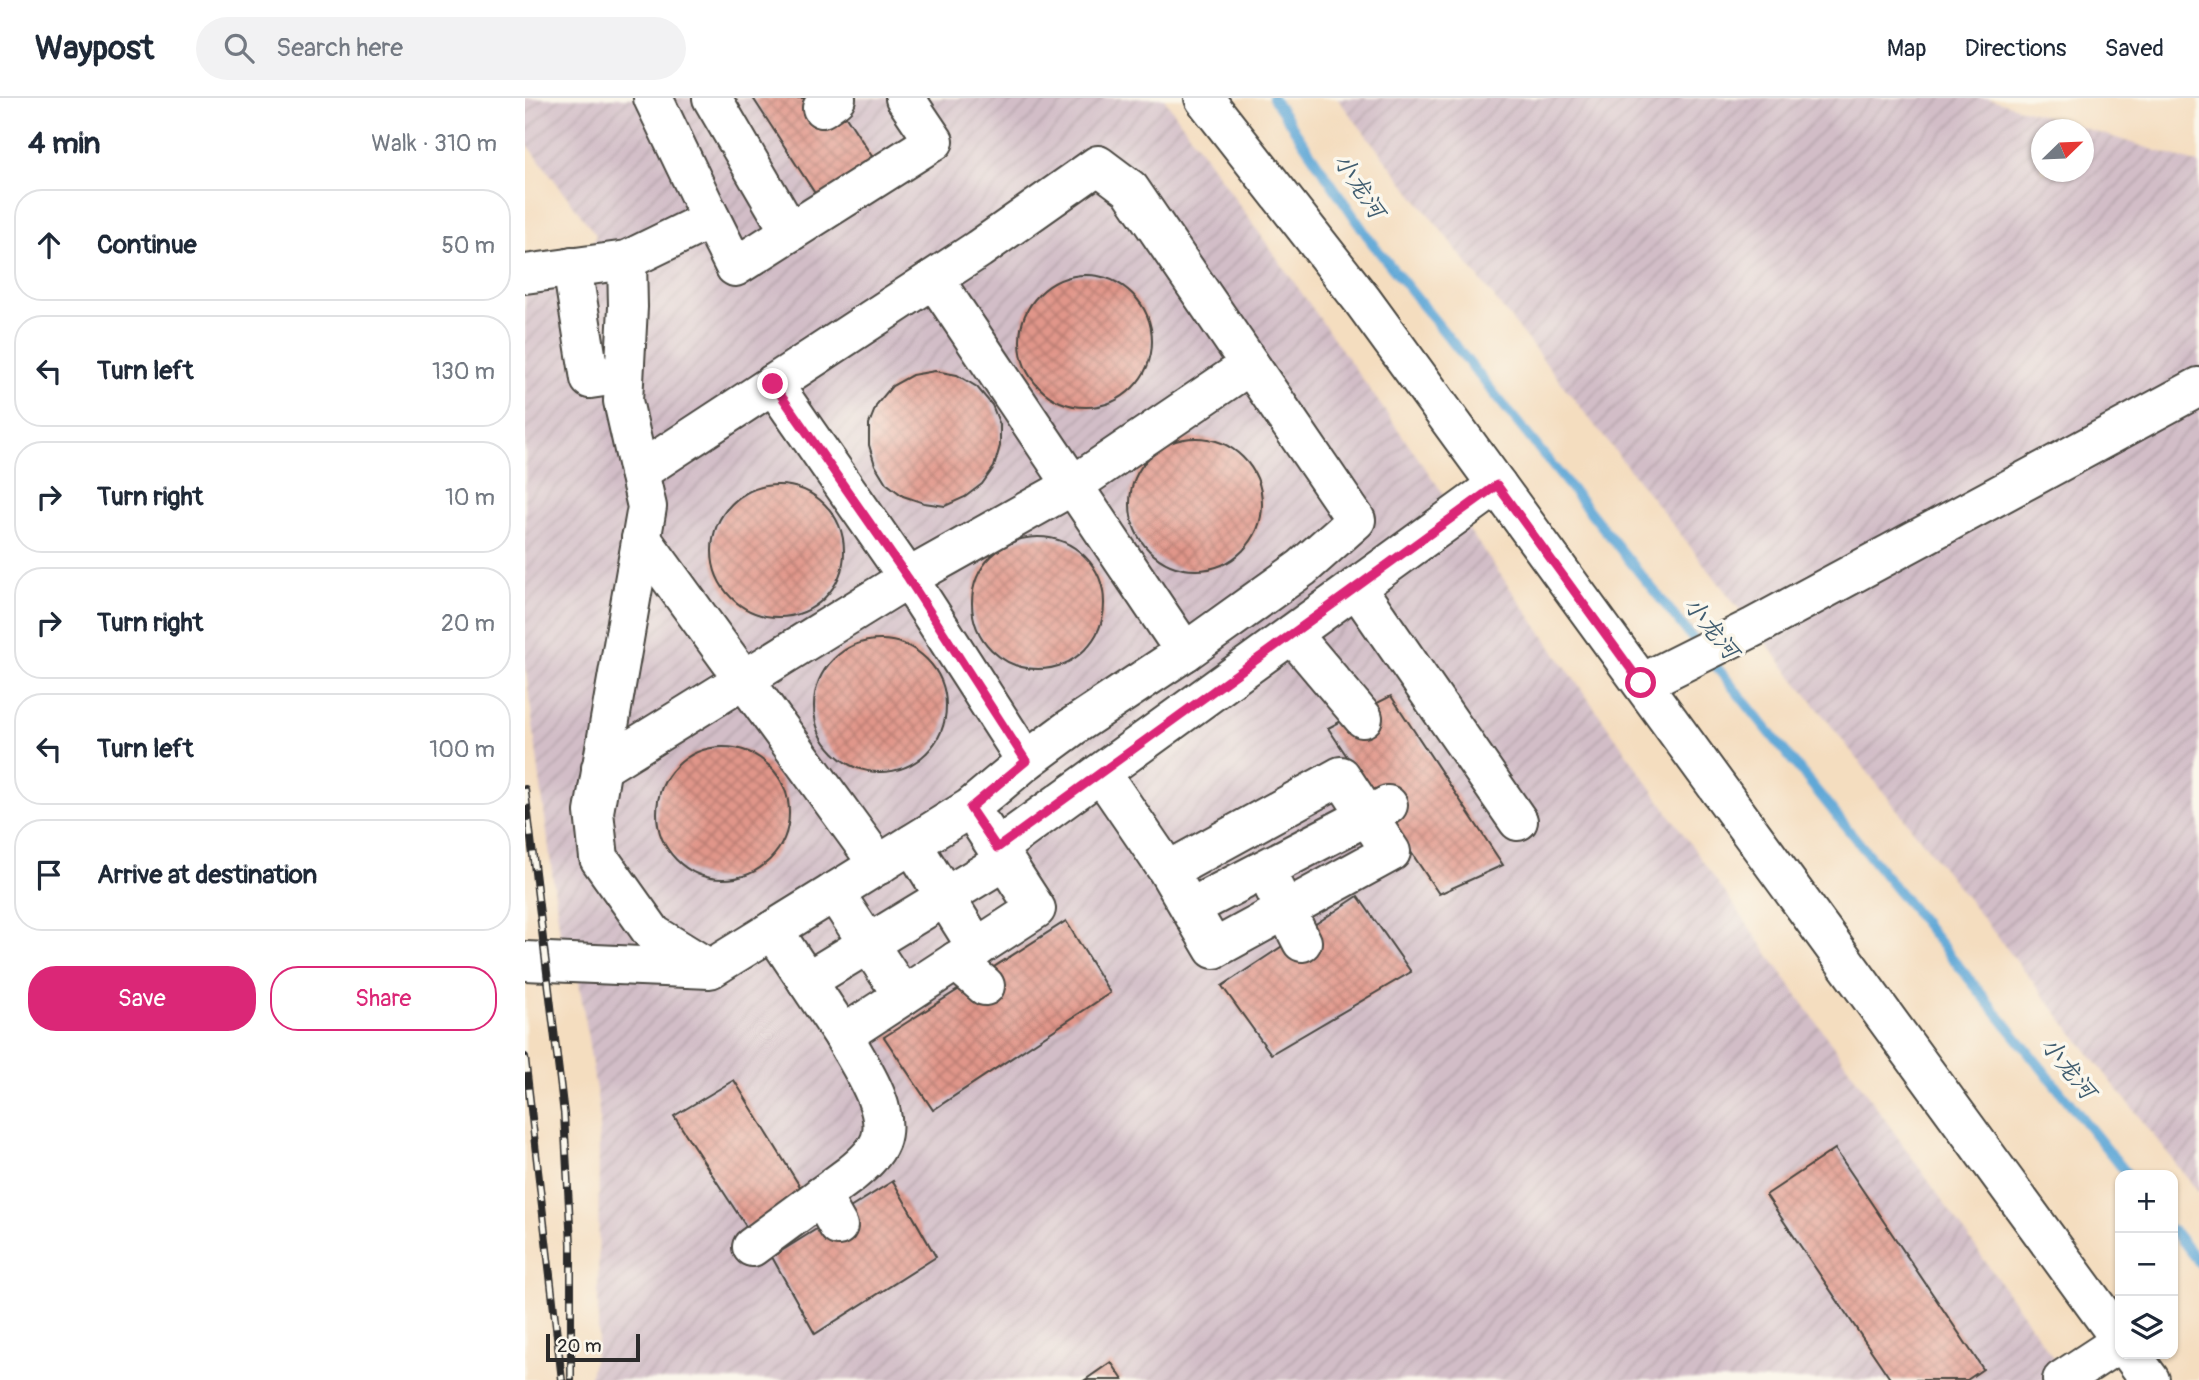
<!DOCTYPE html>
<meta charset="utf-8">
<style>
body{margin:0;font-family:Pangolin,"LXGW WenKai TC",sans-serif;background:#f2f2f3;color:#1f2937}
.controls{position:absolute;right:21px;bottom:21px;display:grid;overflow:hidden;border-radius:14px;box-shadow:0 2px 5px #0004}
.controls button{width:63px;height:63px;display:grid;place-items:center;padding:0;border:0;border-bottom:2px solid #e0e1e3;background:#fff;color:#1f2937;font:35px sans-serif}
.compass{position:absolute;left:1506px;top:21px;width:63px;height:63px;border-radius:50%;background:#fff;box-shadow:0 2px 5px #0004;rotate:67deg}
.scale{position:absolute;left:21px;bottom:18px;width:94px;box-sizing:border-box;padding-left:7px;border:4px solid #2b2b2b;border-top:0;font-size:19px;line-height:24px;white-space:nowrap;color:#2b2b2b;-webkit-text-stroke:5px #fbf7ec;paint-order:stroke}
.stop{position:absolute;width:21px;height:21px;margin:-16px;border:5px solid #db2777;border-radius:50%;background:#fff}
.stop.end{background:#db2777;border-color:#fff;box-shadow:0 2px 7px #0008}
.list{margin:0;padding:0;list-style:none}
h2{display:flex;justify-content:space-between;align-items:center;height:91px;margin:0;padding:0 28px;font-size:30px}
h2 small{font-size:23px;font-weight:400;color:#747a83}
.list li{display:grid;grid-template-columns:46px 1fr auto;gap:21px;align-items:center;box-sizing:border-box;height:112px;margin:0 14px 14px;padding:0 14px;border:2px solid #e0e1e3;border-radius:28px}
.list b{display:block;font-size:26px;white-space:nowrap}
.list em{font-size:23px;font-style:normal;color:#747a83}
.actions{display:flex;gap:14px;padding:21px 28px}
.actions a{flex:1;padding:16px 0;border:2px solid #db2777;border-radius:28px;text-align:center;font-size:24px;color:#db2777}
.actions .main{background:#db2777;color:#fff}
.icon{flex:none;width:38px;height:38px;fill:none;stroke:currentColor;stroke-width:2;stroke-linecap:round;stroke-linejoin:round}
.map{position:relative;flex:none;width:1674px;height:1282px;overflow:hidden}
header{display:flex;align-items:center;gap:42px;box-sizing:border-box;height:98px;padding:0 35px;background:#fff;border-bottom:2px solid #e0e1e3}
header strong{font-size:33px}
nav{display:flex;gap:38px;margin-inline-start:auto;font-size:24px}
.search{width:490px;height:63px;background:#f2f2f3;display:flex;align-items:center;gap:18px;box-sizing:border-box;padding:0 24px;border-radius:38px;color:#747a83;font-size:26px}
main{display:flex}
aside{flex:1;background:#fff}
.map>svg:first-child{display:block}
.industrial{fill:url(#industrial-furrows);fill-rule:evenodd}
.lines{fill:none;stroke-linecap:round;stroke-linejoin:round}
.stream{stroke:#60a8d7;stroke-width:10}
.building{fill:url(#building-cross-hatch)}
.minor-casing{stroke:#494641;stroke-width:42}
.minor{stroke:#fff;stroke-width:38}
.rail-casing{stroke:#2b2b2b;stroke-width:8}
.rail{stroke:#fbf7ec;stroke-width:5;stroke-dasharray:16;stroke-linecap:butt}
.route{stroke:#db2777;stroke-width:9}
.labels{text-anchor:middle;dominant-baseline:central;stroke-width:7;stroke-linejoin:round;paint-order:stroke}
.water-label{font-size:24px;font-style:italic;fill:#405d70;stroke:#fbf7ec}
</style>
<header>
<strong>Waypost</strong>
<div class="search"><svg class="icon" aria-label="search" viewBox="0 0 24 24"><circle cx="10" cy="10" r="6"/><path d="M15 15l6 6"/></svg>Search here</div>
<nav><a>Map</a><a>Directions</a><a>Saved</a></nav>
</header>
<main>
<aside>
<h2>4 min<small>Walk · 310 m</small></h2>
<ul class="list">
<li><svg class="icon" aria-label="ahead" viewBox="0 0 24 24"><path d="M12 20V5M6 11l6-6 6 6"/></svg><div><b>Continue</b></div><em>50 m</em></li>
<li><svg class="icon" aria-label="left" viewBox="0 0 24 24"><path d="M17 20v-9H6M10 6l-5 5 5 5"/></svg><div><b>Turn left</b></div><em>130 m</em></li>
<li><svg class="icon" aria-label="right" viewBox="0 0 24 24"><path d="M7 20v-9h11M14 6l5 5-5 5"/></svg><div><b>Turn right</b></div><em>10 m</em></li>
<li><svg class="icon" aria-label="right" viewBox="0 0 24 24"><path d="M7 20v-9h11M14 6l5 5-5 5"/></svg><div><b>Turn right</b></div><em>20 m</em></li>
<li><svg class="icon" aria-label="left" viewBox="0 0 24 24"><path d="M17 20v-9H6M10 6l-5 5 5 5"/></svg><div><b>Turn left</b></div><em>100 m</em></li>
<li><svg class="icon" aria-label="arrive" viewBox="0 0 24 24"><path d="M6 21V4h12l-3 4 3 4H6"/></svg><div><b>Arrive at destination</b></div></li>
</ul>
<div class="actions"><a class="main">Save</a><a>Share</a></div>
</aside>
<div class="map">
<svg width="1674" height="1282" viewBox="0 0 1674 1282">
<defs>
<pattern id="industrial-furrows" width="10" height="10" patternUnits="userSpaceOnUse" patternTransform="scale(1.75)"><rect width="10" height="10" fill="#d2bdc7"/><path d="M-1 1l2-2M0 10L10 0M9 11l2-2" fill="none" stroke="#b4a3ab"/></pattern>
<pattern id="building-cross-hatch" width="8" height="8" patternUnits="userSpaceOnUse" patternTransform="scale(1.75)"><rect width="8" height="8" fill="#e1968a"/><path d="M0 0l8 8M0 8l8-8" fill="none" stroke="#b77b71"/></pattern>
</defs>
<rect width="100%" height="100%" fill="#fbf7ec"/>
<filter id="ink" filterUnits="userSpaceOnUse"><feTurbulence type="fractalNoise" baseFrequency=".0143" numOctaves="2"/><feDisplacementMap in="SourceGraphic" scale="14" xChannelSelector="R" yChannelSelector="G"/><feConvolveMatrix kernelMatrix="1 2 1 2 8 2 1 2 1" color-interpolation-filters="sRGB"/></filter>
<filter id="wash" filterUnits="userSpaceOnUse"><feTurbulence type="fractalNoise" baseFrequency=".00686" numOctaves="4" result="noise"/><feDisplacementMap in="SourceGraphic" scale="28" xChannelSelector="R" yChannelSelector="G"/><feGaussianBlur stdDeviation="1.57" result="paint"/><feColorMatrix in="noise" values="0 0 0 0 0 0 0 0 0 0 0 0 0 0 0 0 0 1.4 0 .05"/><feComposite in="paint" operator="in"/></filter>
<g filter="url(#wash)">
<rect width="100%" height="100%" fill="#f4ddbf"/>
<g class="industrial">
<path d="M 0,0 L 639,0 L 1544,1282 L 64,1282 L 73,1241 L 74,1012 L 54,883 L 38,858 L 0,566 L 0,168 L 63,158 L 71,137 L 0,43 Z"/>
<path d="M 812,0 L 1463,0 L 1674,66 L 1674,1095 ZM 1517,32 L 1559,32 L 1559,74 L 1517,74 Z"/>
</g>
<g class="lines">
<g class="stream">
<path d="M 748,0 L 847,145 L 1173,547"/>
<path d="M 1185,561 L 1603,1077"/>
<path d="M 1648,1132 L 1674,1165"/>
</g>
</g>
<g id="blocks">
<g class="building">
<path d="M 228,0 L 309,0 L 350,63 L 293,100 Z"/>
<circle cx="561" cy="243" r="66"/>
<path d="M 410,273 L 432,277 L 452,289 L 467,307 L 475,327 L 475,348 L 469,369 L 457,386 L 440,399 L 420,408 L 399,405 L 378,398 L 361,385 L 350,367 L 344,347 L 344,326 L 352,306 L 367,288 L 387,277 Z"/>
<circle cx="671" cy="406" r="66"/>
<circle cx="253" cy="453" r="66"/>
<circle cx="513" cy="505" r="66"/>
<circle cx="355" cy="608" r="66"/>
<path d="M 866,598 L 978,767 L 914,796 L 803,630 Z"/>
<circle cx="198" cy="715" r="66"/>
<path d="M 833,798 L 886,874 L 746,956 L 697,888 Z"/>
<path d="M 541,823 L 585,895 L 408,1012 L 359,939 Z"/>
<path d="M 209,982 L 279,1095 L 222,1130 L 149,1018 Z"/>
<path d="M 1310,1051 L 1458,1271 L 1442,1282 L 1366,1282 L 1241,1097 Z"/>
<path d="M 368,1083 L 411,1159 L 290,1236 L 247,1159 Z"/>
<path d="M 586,1264 L 598,1282 L 560,1282 Z"/>
</g>
</g>
</g>
<g filter="url(#ink)">
<use href="#blocks" fill-opacity="0" stroke="#494641" stroke-width="2"/>
<g class="lines">
<defs>
<g id="minor">
<path d="M 128,0 L 186,121"/>
<path d="M 187,0 L 265,134"/>
<path d="M 679,0 L 837,202 L 1595,1241"/>
<path d="M 297,10 L 311,0"/>
<path d="M 102,162 L 103,209 L 98,303 L 122,409 L 69,714 L 74,760 L 128,836 L 183,870"/>
<path d="M 47,169 L 65,281 L 99,276"/>
<path d="M 0,176 L 102,162 L 186,121 L 210,169 L 409,43 L 380,0"/>
<path d="M 409,181 L 660,554"/>
<path d="M 248,286 L 383,480 L 501,663"/>
<path d="M 116,440 L 354,767"/>
<path d="M 831,489 L 993,723"/>
<path d="M 767,536 L 838,620"/>
<path d="M 1117,585 L 1229,529 L 1674,289"/>
<path d="M 76,670 L 383,480 L 547,388 L 725,267"/>
<path d="M 576,675 L 643,773 L 689,851 L 866,754 L 816,678 L 643,773"/>
<path d="M 387,746 L 452,850"/>
<path d="M 472,750 L 972,387"/>
<path d="M 749,790 L 777,844"/>
<path d="M 309,794 L 378,898"/>
<path d="M 665,810 L 863,707"/>
<path d="M 248,832 L 318,937 L 511,811 L 458,729"/>
<path d="M 0,863 L 185,871 L 445,710 L 501,663 L 547,629 L 660,554 L 777,470 L 831,422 L 605,91 L 573,67 L 454,151 L 114,374"/>
<path d="M 431,863 L 460,888"/>
<path d="M 282,883 L 479,763"/>
<path d="M 296,1098 L 313,1128"/>
<path d="M 227,1149 L 326,1076 C 337,1067 350,1056 355,1043 C 367,1011 333,965 318,937"/>
<path d="M 1606,1256 L 1625,1282"/>
<path d="M 1537,1282 L 1595,1244"/>
</g>
</defs>
<use href="#minor" class="minor-casing"/>
<use href="#minor" class="minor"/>
<defs>
<g id="rail">
<path d="M 0,691 L 39,1016 L 46,1146 L 46,1282"/>
<path d="M 0,959 L 37,1282"/>
</g>
</defs>
<use href="#rail" class="rail-casing"/>
<use href="#rail" class="rail"/>
</g>
</g>
<g class="lines" filter="url(#ink)">
<path class="route" d="M 248,286 L 383,480 L 501,663 L 445,710 L 472,750 L 972,387 L 1116,585"/>
</g>
<g class="labels">
<g class="water-label">
<text transform="translate(834 88) rotate(56)">小龙河</text>
<text transform="translate(1186 530) rotate(51)">小龙河</text>
<text transform="translate(1543 970) rotate(51)">小龙河</text>
</g>
</g>
</svg>
<div class="controls">
<button>+</button>
<button>−</button>
<button><svg class="icon" aria-label="layers" viewBox="0 0 24 24"><path d="M12 4l9 5-9 5-9-5zM3 14l9 5 9-5"/></svg></button>
</div>
<svg class="compass" viewBox="-18 -18 36 36"><path d="M0-13l5 13h-10z" fill="#e53935"/><path d="M0 13l5-13h-10z" fill="#747a83"/></svg>
<div class="scale">20 m</div>
<div class="stop" style="left:1116px;top:585px"></div>
<div class="stop end" style="left:248px;top:286px"></div>
</div>
</main>
